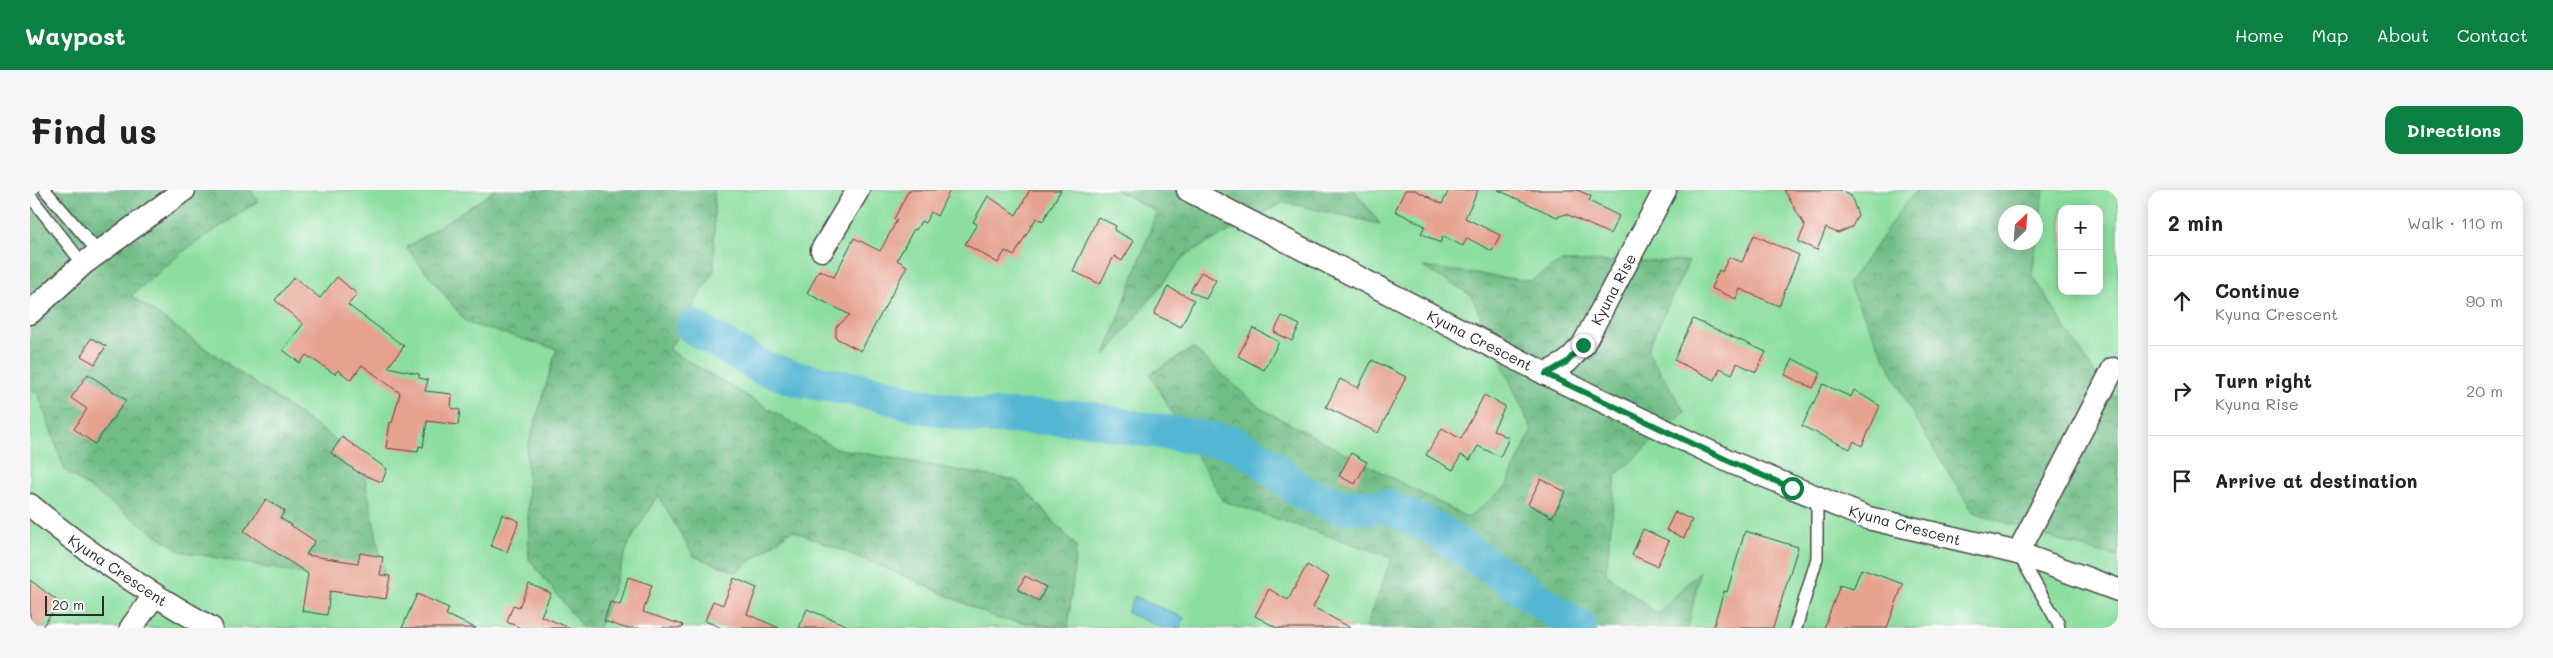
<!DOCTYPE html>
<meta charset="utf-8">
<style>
body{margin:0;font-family:Mali,sans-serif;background:#f6f6f6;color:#222}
.controls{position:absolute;right:15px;top:15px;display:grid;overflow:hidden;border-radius:10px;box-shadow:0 2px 12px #0003}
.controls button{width:45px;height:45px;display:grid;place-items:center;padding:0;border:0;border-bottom:1px solid #e0e0e0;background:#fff;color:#222;font:25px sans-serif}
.compass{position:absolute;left:1968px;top:15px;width:45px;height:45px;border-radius:50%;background:#fff;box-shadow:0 2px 12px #0003;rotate:25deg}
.scale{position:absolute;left:15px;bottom:12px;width:59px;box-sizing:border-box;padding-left:5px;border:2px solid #2b2b2b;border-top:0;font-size:14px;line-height:18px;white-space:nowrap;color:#2b2b2b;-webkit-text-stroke:4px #fff;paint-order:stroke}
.stop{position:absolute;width:15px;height:15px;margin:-11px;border:4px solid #0b8043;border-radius:50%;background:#fff}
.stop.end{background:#0b8043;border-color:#fff;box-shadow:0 1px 5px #0008}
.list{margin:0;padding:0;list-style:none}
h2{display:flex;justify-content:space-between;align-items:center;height:65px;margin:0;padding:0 20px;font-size:21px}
h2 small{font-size:16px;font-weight:400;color:#767676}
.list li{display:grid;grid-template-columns:32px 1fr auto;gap:15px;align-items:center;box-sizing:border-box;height:90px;padding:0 20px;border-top:1px solid #e0e0e0}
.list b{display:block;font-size:19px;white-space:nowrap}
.list p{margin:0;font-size:16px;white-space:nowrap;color:#767676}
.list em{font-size:16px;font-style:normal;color:#767676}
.icon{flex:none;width:28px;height:28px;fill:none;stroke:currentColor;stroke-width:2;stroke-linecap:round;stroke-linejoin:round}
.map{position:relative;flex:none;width:2088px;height:438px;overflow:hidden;border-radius:15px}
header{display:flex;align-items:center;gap:30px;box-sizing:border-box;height:70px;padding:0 25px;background:#0b8043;color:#fff}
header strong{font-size:24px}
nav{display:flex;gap:28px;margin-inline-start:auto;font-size:18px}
.intro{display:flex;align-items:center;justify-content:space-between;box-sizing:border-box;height:120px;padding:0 30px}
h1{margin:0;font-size:35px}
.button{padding:12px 22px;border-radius:15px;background:#0b8043;color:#fff;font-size:18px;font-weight:700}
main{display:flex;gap:30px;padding:0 30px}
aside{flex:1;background:#fff;border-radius:15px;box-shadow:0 2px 12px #0003}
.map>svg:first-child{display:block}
.grass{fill:#8bde9f;stroke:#5b8465;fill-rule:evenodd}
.forest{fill:url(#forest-crowns);stroke:#4e7458;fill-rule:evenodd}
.water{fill:#53b6d2;stroke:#3f707e}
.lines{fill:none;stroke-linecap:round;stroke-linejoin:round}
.river{stroke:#53b6d2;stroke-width:35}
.building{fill:#e6a18f}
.service-casing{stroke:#494744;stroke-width:14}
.minor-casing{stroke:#494744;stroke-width:25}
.service{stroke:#fff;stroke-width:11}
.minor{stroke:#fff;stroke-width:22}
.route{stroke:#0b8043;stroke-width:6}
.labels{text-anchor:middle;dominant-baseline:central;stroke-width:4.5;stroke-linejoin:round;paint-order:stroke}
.street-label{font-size:15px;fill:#2b2b2b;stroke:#fff}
</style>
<header>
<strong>Waypost</strong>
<nav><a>Home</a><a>Map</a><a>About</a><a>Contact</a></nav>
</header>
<div class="intro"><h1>Find us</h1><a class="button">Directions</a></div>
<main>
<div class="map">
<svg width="2088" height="438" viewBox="0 0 2088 438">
<defs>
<pattern id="forest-crowns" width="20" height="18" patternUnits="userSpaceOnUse" patternTransform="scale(1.25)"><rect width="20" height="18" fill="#70bd86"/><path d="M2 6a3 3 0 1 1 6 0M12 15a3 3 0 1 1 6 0" fill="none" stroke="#5c9a6e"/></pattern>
</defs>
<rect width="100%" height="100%" fill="#fff"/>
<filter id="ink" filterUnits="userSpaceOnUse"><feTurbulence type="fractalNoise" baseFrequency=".02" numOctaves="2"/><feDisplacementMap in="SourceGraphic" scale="10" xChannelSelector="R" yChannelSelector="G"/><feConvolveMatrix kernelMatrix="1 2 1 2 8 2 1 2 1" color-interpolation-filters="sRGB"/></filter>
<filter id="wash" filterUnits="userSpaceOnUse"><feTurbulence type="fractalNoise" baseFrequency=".0096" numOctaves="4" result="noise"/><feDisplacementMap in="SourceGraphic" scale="20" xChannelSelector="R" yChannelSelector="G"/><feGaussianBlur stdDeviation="1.12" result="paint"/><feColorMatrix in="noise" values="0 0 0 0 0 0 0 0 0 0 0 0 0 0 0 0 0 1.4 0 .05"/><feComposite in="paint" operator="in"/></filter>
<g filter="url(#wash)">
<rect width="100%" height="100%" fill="#f6e6d1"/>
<g class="grass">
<path d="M 220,0 L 466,0 L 377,58 L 437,133 L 527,158 L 497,260 L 499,369 L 553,438 L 0,438 L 0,198 L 8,203 L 35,281 L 331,268 L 101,106 L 152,62 L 228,11 Z"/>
<path d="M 684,0 L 1086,0 L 1127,22 L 1076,164 L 1155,65 L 1254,12 L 1350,34 L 1324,0 L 2088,0 L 2088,438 L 1038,438 L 1046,356 L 987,291 L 805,258 L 639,160 L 684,80 ZM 2032,19 L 2069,19 L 2069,101 L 2032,101 ZM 1976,22 L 2006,22 L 2006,52 L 1976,52 Z"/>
<path d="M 628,304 L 664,366 L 706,382 L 762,340 L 861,380 L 969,429 L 1028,438 L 569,438 L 599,353 Z"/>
</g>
<g class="forest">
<path d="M 0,0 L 220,0 L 228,11 L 152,62 L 101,106 L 331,268 L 357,400 L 150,361 L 35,281 L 8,203 L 0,198 Z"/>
<path d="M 466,0 L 684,0 L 684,80 L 639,160 L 805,258 L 987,291 L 1046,356 L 1038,438 L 969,429 L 861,380 L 762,340 L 706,382 L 664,366 L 628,305 L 599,353 L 569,438 L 553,438 L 499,369 L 497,260 L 527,159 L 437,133 L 377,57 Z"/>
<path d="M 1086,0 L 1324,0 L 1350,34 L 1254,12 L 1155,65 L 1075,166 L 1127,22 Z"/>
<path d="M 1888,0 L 2014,0 L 2002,84 L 2073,197 L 2088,208 L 2088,367 L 2062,361 L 1943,322 L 1886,230 L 1818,94 L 1878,10 ZM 1976,22 L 2006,22 L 2006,52 L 1976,52 Z"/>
<path d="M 1659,71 L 1617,160 L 1655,222 L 1586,285 L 1576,384 L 1628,424 L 1670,381 L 1658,438 L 1336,438 L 1362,367 L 1193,311 L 1120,184 L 1163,158 L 1230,218 L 1438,328 L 1476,297 L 1502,240 L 1441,105 L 1393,77 L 1501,91 L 1530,72 Z"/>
</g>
<path class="water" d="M 1104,406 L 1154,428 L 1150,438 L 1132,438 L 1097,423 Z"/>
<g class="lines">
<path class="river" d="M 663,137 L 731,177 L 768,189 L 845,203 L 888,215 L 948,226 L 1058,228 L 1098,237 L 1201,252 L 1230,268 L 1273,303 L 1313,317 L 1358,317 L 1405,339 L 1550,438"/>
</g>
<g id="blocks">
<g class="building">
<path d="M 879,0 L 920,0 L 907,26 L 901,22 L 895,33 L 891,31 L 886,40 L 884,39 L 867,70 L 877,76 L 831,161 L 806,148 L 806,137 L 820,125 L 777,103 L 789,80 L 804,87 L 824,48 L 850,61 L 867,30 L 864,29 Z"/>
<path d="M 1000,0 L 1031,0 L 1013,31 L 1006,28 L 984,66 L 975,61 L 968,73 L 935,54 L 947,34 L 943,32 L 958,6 L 986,25 Z"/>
<path d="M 1375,0 L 1385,0 L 1412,14 L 1419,0 L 1448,0 L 1435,28 L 1470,45 L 1462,61 L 1437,48 L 1433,56 L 1413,46 L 1410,53 L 1391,43 L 1395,36 L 1365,21 Z"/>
<path d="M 1468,0 L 1547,0 L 1561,6 L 1559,11 L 1589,26 L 1580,44 L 1536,24 L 1527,27 Z"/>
<path d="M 1754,0 L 1809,0 L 1821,6 L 1828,25 L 1822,37 L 1808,43 L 1796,38 L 1787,60 L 1768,52 L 1775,36 Z"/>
<path d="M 1068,27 L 1086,36 L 1084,40 L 1104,51 L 1092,71 L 1084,66 L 1070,94 L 1043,81 Z"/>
<path d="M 1724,45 L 1769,65 L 1749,116 L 1710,99 L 1706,109 L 1681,98 L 1689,80 L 1692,82 L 1699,67 L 1712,72 Z"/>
<path d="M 1171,82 L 1186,90 L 1176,109 L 1160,101 Z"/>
<path d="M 264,87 L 290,108 L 307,87 L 327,104 L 318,115 L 374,156 L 358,177 L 389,184 L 389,188 L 398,190 L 395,201 L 422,204 L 421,218 L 430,220 L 428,235 L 397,231 L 393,257 L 389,256 L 388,262 L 356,258 L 360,232 L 362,233 L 370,203 L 332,175 L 321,190 L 308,180 L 305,184 L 276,165 L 270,173 L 253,160 L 273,134 L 245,110 Z"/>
<path d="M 1138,97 L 1164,110 L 1151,137 L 1124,124 Z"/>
<path d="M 1252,126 L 1270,135 L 1262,151 L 1244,142 Z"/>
<path d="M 1663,129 L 1736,162 L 1726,182 L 1707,173 L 1702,184 L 1690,178 L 1685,190 L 1644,170 Z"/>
<path d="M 1223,138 L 1249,152 L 1234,180 L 1208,166 Z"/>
<path d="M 61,148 L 76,156 L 65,174 L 51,166 Z"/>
<path d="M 1763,169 L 1791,183 L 1783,198 L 1755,185 Z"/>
<path d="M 1342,170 L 1376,187 L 1348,243 L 1296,217 L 1310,189 L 1328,198 Z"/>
<path d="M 58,184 L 96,210 L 65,254 L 44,239 L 57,219 L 41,208 Z"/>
<path d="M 1793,194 L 1821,207 L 1824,200 L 1850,216 L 1832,256 L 1824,251 L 1820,259 L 1772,236 Z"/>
<path d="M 1454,205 L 1475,216 L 1463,240 L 1479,248 L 1470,267 L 1448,256 L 1440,270 L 1431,265 L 1423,280 L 1396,265 L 1412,238 L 1431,249 Z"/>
<path d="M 312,247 L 357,279 L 352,292 L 329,283 L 301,263 Z"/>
<path d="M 1321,263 L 1337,272 L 1325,294 L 1309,286 Z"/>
<path d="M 1511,289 L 1536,302 L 1522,327 L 1498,314 Z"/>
<path d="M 236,309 L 255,321 L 250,328 L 285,351 L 276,365 L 328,373 L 330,363 L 353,367 L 350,385 L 360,386 L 356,409 L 300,401 L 297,425 L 272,421 L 278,384 L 214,341 Z"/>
<path d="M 1645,322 L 1662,330 L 1654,348 L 1636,340 Z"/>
<path d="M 472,324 L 489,331 L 477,362 L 461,356 Z"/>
<path d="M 1613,339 L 1639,351 L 1627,376 L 1602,365 Z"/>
<path d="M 1715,341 L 1768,357 L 1743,438 L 1683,438 L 1694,401 L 1697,402 Z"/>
<path d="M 1277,375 L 1299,387 L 1283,417 L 1321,438 L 1247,438 L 1225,426 L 1239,399 L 1258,410 Z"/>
<path d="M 1831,379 L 1873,394 L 1857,438 L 1794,438 L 1810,395 L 1823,399 Z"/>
<path d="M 995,386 L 1016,397 L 1009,411 L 988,400 Z"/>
<path d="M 598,387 L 622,395 L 613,422 L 653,435 L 652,438 L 595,438 L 574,431 L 580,412 L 590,415 Z"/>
<path d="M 704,388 L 727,398 L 717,424 L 749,438 L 692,438 L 675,431 L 683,411 L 693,415 Z"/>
<path d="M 0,390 L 30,413 L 11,438 L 0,432 Z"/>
<path d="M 499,394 L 521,403 L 511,426 L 540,438 L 491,438 L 477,432 L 483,415 L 489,417 Z"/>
<path d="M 387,404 L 419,418 L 416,425 L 446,438 L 372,438 Z"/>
<path d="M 777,419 L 823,438 L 769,438 Z"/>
</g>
</g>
</g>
<g filter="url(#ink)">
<use href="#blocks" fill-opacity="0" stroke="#494744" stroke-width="1"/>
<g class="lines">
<defs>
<g id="service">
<path d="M 15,0 L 69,63"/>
<path d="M 0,6 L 53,74"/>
<path d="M 1989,365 L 2028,433 L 2029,438"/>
<path d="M 1766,438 L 1787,368 L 1787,309"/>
</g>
<g id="minor">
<path d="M 1158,0 L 1516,184 L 1703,273 L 1838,328 L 1988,363 L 2088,400"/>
<path d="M 792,60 L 828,0"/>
<path d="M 0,123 L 53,74 L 154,0"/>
<path d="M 1516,184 L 1537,172 L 1553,155 L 1635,0"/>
<path d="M 0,315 C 56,363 117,402 181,438"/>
<path d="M 1988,363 L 2083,179"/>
<path d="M 101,438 L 124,406"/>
</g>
</defs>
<use href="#service" class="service-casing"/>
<use href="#minor" class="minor-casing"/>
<use href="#service" class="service"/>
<use href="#minor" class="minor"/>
</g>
</g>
<g class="lines" filter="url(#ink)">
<path class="route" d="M 1553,155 L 1537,172 L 1516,184 L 1703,273 L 1762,298"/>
</g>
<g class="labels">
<g class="street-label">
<text transform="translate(1583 99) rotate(-62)">Kyuna Rise</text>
<text transform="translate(1450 150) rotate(27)">Kyuna Crescent</text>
<text transform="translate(1875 335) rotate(15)">Kyuna Crescent</text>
<text transform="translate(88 380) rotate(34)">Kyuna Crescent</text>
</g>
</g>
</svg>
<div class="controls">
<button>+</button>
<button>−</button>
</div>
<svg class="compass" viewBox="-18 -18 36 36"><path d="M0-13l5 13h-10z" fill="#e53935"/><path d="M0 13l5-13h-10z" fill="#767676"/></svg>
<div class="scale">20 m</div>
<div class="stop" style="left:1762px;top:298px"></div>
<div class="stop end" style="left:1553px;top:155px"></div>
</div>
<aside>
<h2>2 min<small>Walk · 110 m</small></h2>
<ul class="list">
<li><svg class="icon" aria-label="ahead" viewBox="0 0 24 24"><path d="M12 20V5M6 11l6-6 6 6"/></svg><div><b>Continue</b><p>Kyuna Crescent</p></div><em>90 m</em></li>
<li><svg class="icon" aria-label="right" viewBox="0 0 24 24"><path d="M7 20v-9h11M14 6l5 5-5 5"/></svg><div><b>Turn right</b><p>Kyuna Rise</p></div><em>20 m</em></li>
<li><svg class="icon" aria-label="arrive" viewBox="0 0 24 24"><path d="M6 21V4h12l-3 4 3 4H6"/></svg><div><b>Arrive at destination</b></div></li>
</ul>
</aside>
</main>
